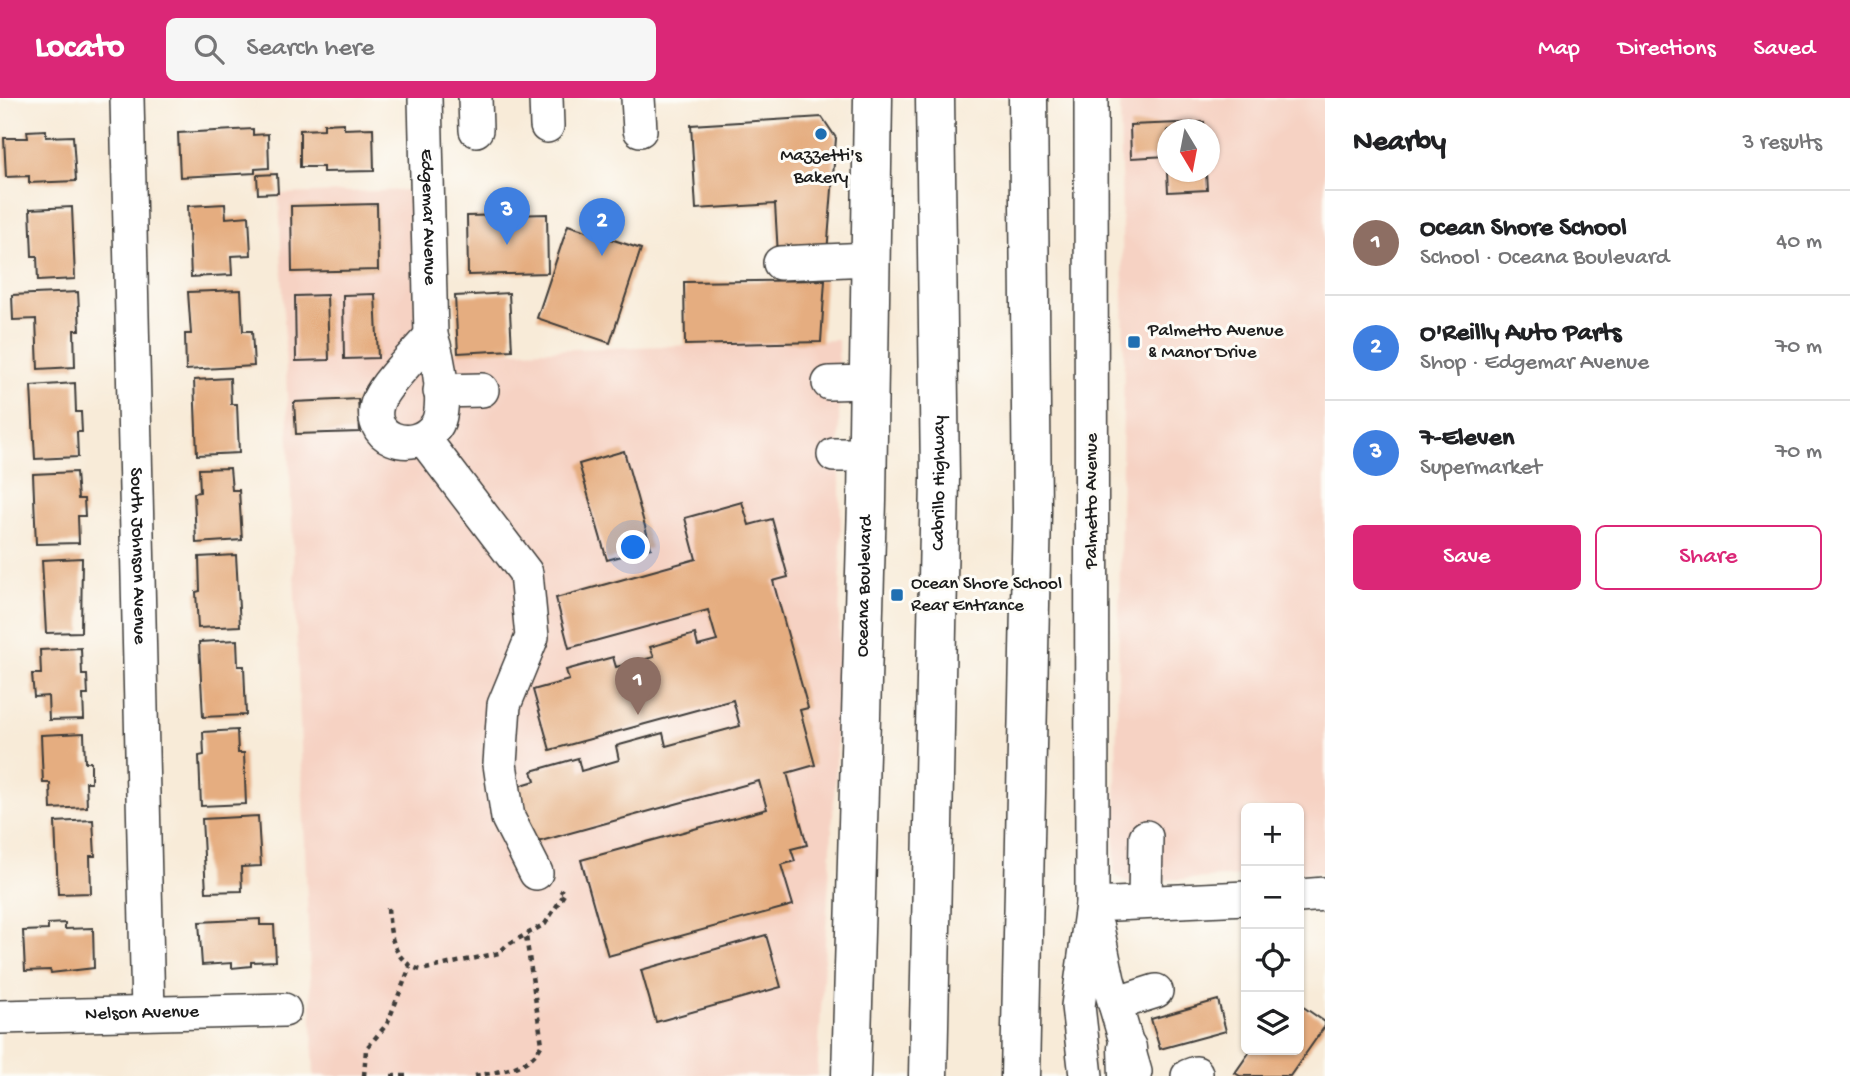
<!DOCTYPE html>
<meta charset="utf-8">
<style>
body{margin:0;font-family:"Gochi Hand",sans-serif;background:#f6f6f6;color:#202124}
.controls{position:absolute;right:21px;bottom:21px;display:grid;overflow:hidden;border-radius:10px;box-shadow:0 2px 5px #0004}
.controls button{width:63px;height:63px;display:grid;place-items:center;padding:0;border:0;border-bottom:2px solid #e0e0e0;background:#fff;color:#202124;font:35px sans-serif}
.compass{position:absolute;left:1157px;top:21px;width:63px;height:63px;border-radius:50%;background:#fff;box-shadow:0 2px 5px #0004;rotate:170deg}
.you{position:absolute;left:634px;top:450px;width:24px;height:24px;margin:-18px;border:5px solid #fff;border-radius:50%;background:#1a73e8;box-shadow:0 0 0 10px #1a73e833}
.badge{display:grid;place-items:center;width:46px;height:46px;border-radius:50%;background:#db2777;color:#fff;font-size:23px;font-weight:700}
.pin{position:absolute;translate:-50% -58px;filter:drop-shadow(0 2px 4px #0008)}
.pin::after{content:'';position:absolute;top:37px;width:24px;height:21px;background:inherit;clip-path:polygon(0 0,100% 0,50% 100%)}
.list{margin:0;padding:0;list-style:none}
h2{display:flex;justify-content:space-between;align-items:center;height:91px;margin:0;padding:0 28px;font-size:30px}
h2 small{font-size:23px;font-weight:400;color:#757577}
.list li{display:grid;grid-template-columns:46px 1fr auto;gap:21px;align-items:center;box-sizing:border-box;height:105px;padding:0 28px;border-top:2px solid #e0e0e0}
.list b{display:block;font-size:26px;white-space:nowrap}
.list p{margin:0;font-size:23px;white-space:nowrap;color:#757577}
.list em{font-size:23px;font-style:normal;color:#757577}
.actions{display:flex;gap:14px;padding:21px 28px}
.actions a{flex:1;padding:16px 0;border:2px solid #db2777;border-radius:10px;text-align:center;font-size:24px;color:#db2777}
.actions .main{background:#db2777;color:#fff}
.icon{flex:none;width:38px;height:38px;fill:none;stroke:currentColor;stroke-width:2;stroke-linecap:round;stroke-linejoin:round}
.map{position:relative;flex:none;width:1325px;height:978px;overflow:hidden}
header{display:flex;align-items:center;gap:42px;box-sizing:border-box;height:98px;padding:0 35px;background:#db2777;color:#fff}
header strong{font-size:33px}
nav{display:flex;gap:38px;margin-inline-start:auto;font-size:24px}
.search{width:490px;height:63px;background:#f6f6f6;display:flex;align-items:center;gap:18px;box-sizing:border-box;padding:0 24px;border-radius:10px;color:#757577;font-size:26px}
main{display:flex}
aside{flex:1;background:#fff}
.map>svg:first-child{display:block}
.built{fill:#f6d2c3;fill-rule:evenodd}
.building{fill:#e5ad80}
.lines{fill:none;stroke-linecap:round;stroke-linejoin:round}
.minor-casing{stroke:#3d3b38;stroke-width:36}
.major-casing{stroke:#3d3b38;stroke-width:41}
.highway-casing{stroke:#3d3b38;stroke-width:41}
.path{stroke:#3d3b38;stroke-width:4.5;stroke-dasharray:5 5;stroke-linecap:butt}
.minor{stroke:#fff;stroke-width:33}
.major{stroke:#fff;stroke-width:38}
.highway{stroke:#fff;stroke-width:38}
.poi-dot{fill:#1f6fb2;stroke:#fdfcf7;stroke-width:2.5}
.labels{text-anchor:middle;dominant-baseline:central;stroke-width:6;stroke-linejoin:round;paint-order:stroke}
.poi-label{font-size:19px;fill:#1c1c1c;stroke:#fdfcf7;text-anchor:start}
.street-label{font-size:19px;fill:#1c1c1c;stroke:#fdfcf7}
</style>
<header>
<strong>Locato</strong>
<div class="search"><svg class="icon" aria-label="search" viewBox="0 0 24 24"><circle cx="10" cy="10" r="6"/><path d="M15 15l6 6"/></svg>Search here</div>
<nav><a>Map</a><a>Directions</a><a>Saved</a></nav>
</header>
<main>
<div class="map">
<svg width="1325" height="978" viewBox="0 0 1325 978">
<rect width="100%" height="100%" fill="#fdfcf7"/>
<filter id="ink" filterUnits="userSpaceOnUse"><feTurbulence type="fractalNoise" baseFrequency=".0143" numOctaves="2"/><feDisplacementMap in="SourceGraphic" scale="14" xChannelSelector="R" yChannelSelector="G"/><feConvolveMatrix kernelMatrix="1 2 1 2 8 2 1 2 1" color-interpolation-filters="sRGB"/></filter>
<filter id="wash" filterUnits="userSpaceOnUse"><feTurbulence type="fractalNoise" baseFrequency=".00686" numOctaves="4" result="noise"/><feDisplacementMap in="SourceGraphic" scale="28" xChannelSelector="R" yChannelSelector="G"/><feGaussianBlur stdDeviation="1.57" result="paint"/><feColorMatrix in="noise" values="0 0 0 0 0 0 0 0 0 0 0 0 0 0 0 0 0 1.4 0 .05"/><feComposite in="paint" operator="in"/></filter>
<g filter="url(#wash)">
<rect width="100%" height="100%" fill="#f8ebd8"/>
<g class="built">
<path d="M 1120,0 L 1325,0 L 1325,774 L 1299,775 L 1299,710 L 1246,710 L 1246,778 L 1127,784 L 1116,778 L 1114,772 L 1124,263 ZM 1168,32 L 1210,32 L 1210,74 L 1168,74 Z"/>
<path d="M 410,92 L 416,239 L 458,255 L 838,242 L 841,450 L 836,668 L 817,978 L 314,978 L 279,96 Z"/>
</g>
<g id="blocks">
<g class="building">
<path d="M 822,19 L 836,40 L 827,155 L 778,157 L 775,106 L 696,111 L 691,27 Z"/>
<path d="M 1204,24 L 1205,32 L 1168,32 L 1168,58 L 1131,60 L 1130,27 Z"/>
<path d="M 344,25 L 344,31 L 373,30 L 374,73 L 323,74 L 323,69 L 300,69 L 300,32 L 324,31 L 324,26 Z"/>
<path d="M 253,31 L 253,37 L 268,36 L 269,70 L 255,71 L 255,75 L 180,79 L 178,35 Z"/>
<path d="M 46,32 L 46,39 L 73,38 L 76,83 L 29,85 L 29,78 L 6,79 L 4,40 L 28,40 L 27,33 Z"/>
<path d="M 1167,74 L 1206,74 L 1207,92 L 1168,94 Z"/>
<path d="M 277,76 L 278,95 L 258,96 L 257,77 Z"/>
<path d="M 225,106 L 226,120 L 249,118 L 251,157 L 231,158 L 232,177 L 191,179 L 188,108 Z"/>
<path d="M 377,106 L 378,172 L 292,174 L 291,108 Z"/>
<path d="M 72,109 L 75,181 L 38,183 L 37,158 L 32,158 L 30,111 Z"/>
<path d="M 547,116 L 548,175 L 468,177 L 467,118 Z"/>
<path d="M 568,127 L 641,151 L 610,245 L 537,220 Z"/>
<path d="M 825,182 L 821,244 L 685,247 L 684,184 Z"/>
<path d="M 241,192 L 243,233 L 252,233 L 254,268 L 186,272 L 185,236 L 191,236 L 188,194 Z"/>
<path d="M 78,194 L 80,232 L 74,232 L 75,269 L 38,271 L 36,221 L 13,222 L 12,197 Z"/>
<path d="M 509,195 L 512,252 L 458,255 L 455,198 Z"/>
<path d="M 375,196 L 378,260 L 344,261 L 343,197 Z"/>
<path d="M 327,197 L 329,262 L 296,263 L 295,198 Z"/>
<path d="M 230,280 L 231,306 L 237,306 L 239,355 L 197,357 L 194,282 Z"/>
<path d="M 75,285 L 76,314 L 81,314 L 82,334 L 77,334 L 78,359 L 35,361 L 31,288 Z"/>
<path d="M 358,301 L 360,334 L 296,336 L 294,304 Z"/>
<path d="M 624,353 L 651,450 L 607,462 L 579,366 Z"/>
<path d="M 230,370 L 232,392 L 239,392 L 242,442 L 196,445 L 194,395 L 200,394 L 199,371 Z"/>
<path d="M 76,374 L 78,401 L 84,401 L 85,418 L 78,418 L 79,445 L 36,446 L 33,376 Z"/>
<path d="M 742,404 L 749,427 L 772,421 L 788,479 L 773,483 L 808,610 L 800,612 L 815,667 L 787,675 L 807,747 L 791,751 L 795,763 L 781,767 L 793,807 L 608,858 L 581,762 L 767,711 L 759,683 L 530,746 L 515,689 L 535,683 L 532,673 L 578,660 L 581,673 L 619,662 L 616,648 L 663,635 L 666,648 L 740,628 L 733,602 L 550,652 L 533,592 L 569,582 L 566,572 L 613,559 L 616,569 L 654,559 L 650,549 L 695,536 L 698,548 L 717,543 L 708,512 L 569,550 L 556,500 L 696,461 L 685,420 Z"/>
<path d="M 236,457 L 240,528 L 198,530 L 196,494 L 200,493 L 199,459 Z"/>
<path d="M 82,460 L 81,534 L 46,535 L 42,462 Z"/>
<path d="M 237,542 L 238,568 L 244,568 L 246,617 L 203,619 L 199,544 Z"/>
<path d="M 81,550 L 82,577 L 87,577 L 88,597 L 83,597 L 84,621 L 49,622 L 48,598 L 34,599 L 32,576 L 41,576 L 40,552 Z"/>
<path d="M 237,632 L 238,655 L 244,655 L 246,706 L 201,708 L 199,658 L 204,657 L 203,634 Z"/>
<path d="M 84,635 L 85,664 L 91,664 L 91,684 L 86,684 L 87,709 L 51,711 L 50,685 L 43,685 L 41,637 Z"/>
<path d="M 258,718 L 261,768 L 241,769 L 242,793 L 206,794 L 202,721 Z"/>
<path d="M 93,722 L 95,758 L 90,758 L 91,795 L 58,796 L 55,724 Z"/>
<path d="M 260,821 L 260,827 L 274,827 L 276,863 L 251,864 L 251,868 L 232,870 L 232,865 L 202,867 L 199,824 Z"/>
<path d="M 65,825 L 65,831 L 93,830 L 94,870 L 51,875 L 50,872 L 25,873 L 23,833 L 48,832 L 48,826 Z"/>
<path d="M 766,837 L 781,889 L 656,924 L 641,872 Z"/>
<path d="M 1218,902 L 1226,933 L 1160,951 L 1151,921 Z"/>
<path d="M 1299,906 L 1325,924 L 1325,928 L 1290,978 L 1240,978 L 1235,975 L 1251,952 L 1299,952 Z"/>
</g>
</g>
</g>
<g filter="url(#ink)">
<use href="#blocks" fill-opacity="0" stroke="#3d3b38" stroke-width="2"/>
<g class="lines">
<defs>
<g id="minor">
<path id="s1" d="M 127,0 L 148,915"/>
<path id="s2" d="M 425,0 L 431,238"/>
<path d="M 475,0 L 476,32"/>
<path d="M 546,0 L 547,28"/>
<path d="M 638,0 L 640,32"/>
<path d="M 780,165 L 869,161"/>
<path d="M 431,238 C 438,257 448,311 436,328 C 414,359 362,340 379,301 C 388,282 417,255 431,238 Z"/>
<path d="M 829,285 L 868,284"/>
<path d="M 440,293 L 482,292"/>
<path d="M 424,341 L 526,475 L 532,539 L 504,607 L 500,666 L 508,720 L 536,775"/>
<path d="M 834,357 L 868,357"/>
<path d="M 1299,798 L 1325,796"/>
<path d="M 1145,804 L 1146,739"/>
<path d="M 1092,807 L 1246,800"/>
<path d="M 1097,830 L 1108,882 L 1135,974"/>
<path d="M 1115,906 L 1156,893"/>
<path id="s3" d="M 0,919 L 284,912"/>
<path d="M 1086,978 L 1078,908 L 1092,807 L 1091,0"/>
<path d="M 1188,978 L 1196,975"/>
</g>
<g id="major">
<path id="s4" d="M 851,978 L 867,403 L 873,0"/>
</g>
<g id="highway">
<path d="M 1127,950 L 1128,978"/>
<path id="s5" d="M 928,978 L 940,381 L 935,0"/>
<path d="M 1020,978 L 1032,413 L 1028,0"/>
</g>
</defs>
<use href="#minor" class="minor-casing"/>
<use href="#major" class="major-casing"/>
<use href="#highway" class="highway-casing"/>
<g class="path">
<path d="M 388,810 C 390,835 392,864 421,872 L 499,855 L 507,847 L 545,826 L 565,795 L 560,792"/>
<path d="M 364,978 L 366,951 L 387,926 L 410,869"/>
<path d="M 391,978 L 409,978"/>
<path d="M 475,978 C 500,973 530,971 542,946 L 526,838"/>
</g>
<use href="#minor" class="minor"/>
<use href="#major" class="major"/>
<use href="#highway" class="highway"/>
</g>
</g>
<g class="poi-dot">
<circle cx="821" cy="36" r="7"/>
<rect x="1127" y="237" width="14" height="14" rx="3.5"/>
<rect x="890" y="490" width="14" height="14" rx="3.5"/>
</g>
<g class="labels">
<g class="poi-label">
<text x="821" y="58" text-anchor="middle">Mazzetti's<tspan x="821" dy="22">Bakery</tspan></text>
<text x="1148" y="233">Palmetto Avenue<tspan x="1148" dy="22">&amp; Manor Drive</tspan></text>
<text x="911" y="486">Ocean Shore School<tspan x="911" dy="22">Rear Entrance</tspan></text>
</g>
<g class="street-label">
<text stroke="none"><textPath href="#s2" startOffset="119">Edgemar Avenue</textPath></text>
<text stroke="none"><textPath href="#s5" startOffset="593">Cabrillo Highway</textPath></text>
<text transform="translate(1092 403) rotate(-90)">Palmetto Avenue</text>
<text stroke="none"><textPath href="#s1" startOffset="458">South Johnson Avenue</textPath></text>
<text stroke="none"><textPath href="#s4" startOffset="490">Oceana Boulevard</textPath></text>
<text stroke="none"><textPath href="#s3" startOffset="142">Nelson Avenue</textPath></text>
</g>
</g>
</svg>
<div class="controls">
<button>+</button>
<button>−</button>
<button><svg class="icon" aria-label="locate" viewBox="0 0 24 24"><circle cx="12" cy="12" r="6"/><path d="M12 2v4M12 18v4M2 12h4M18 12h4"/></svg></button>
<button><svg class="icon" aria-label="layers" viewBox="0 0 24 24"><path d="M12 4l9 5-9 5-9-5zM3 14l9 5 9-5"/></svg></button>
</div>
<svg class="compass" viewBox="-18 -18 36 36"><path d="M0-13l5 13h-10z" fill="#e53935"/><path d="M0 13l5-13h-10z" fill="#757577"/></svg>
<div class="you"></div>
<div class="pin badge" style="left:638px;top:617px;background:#8d6e63">1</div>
<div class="pin badge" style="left:602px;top:158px;background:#3f7fe0">2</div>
<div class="pin badge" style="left:507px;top:147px;background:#3f7fe0">3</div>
</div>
<aside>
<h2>Nearby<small>3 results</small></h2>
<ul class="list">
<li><span class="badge" style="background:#8d6e63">1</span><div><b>Ocean Shore School</b><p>School · Oceana Boulevard</p></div><em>40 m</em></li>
<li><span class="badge" style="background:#3f7fe0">2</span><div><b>O'Reilly Auto Parts</b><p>Shop · Edgemar Avenue</p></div><em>70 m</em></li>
<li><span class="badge" style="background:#3f7fe0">3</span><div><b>7-Eleven</b><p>Supermarket</p></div><em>70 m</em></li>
</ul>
<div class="actions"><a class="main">Save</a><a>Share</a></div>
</aside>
</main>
